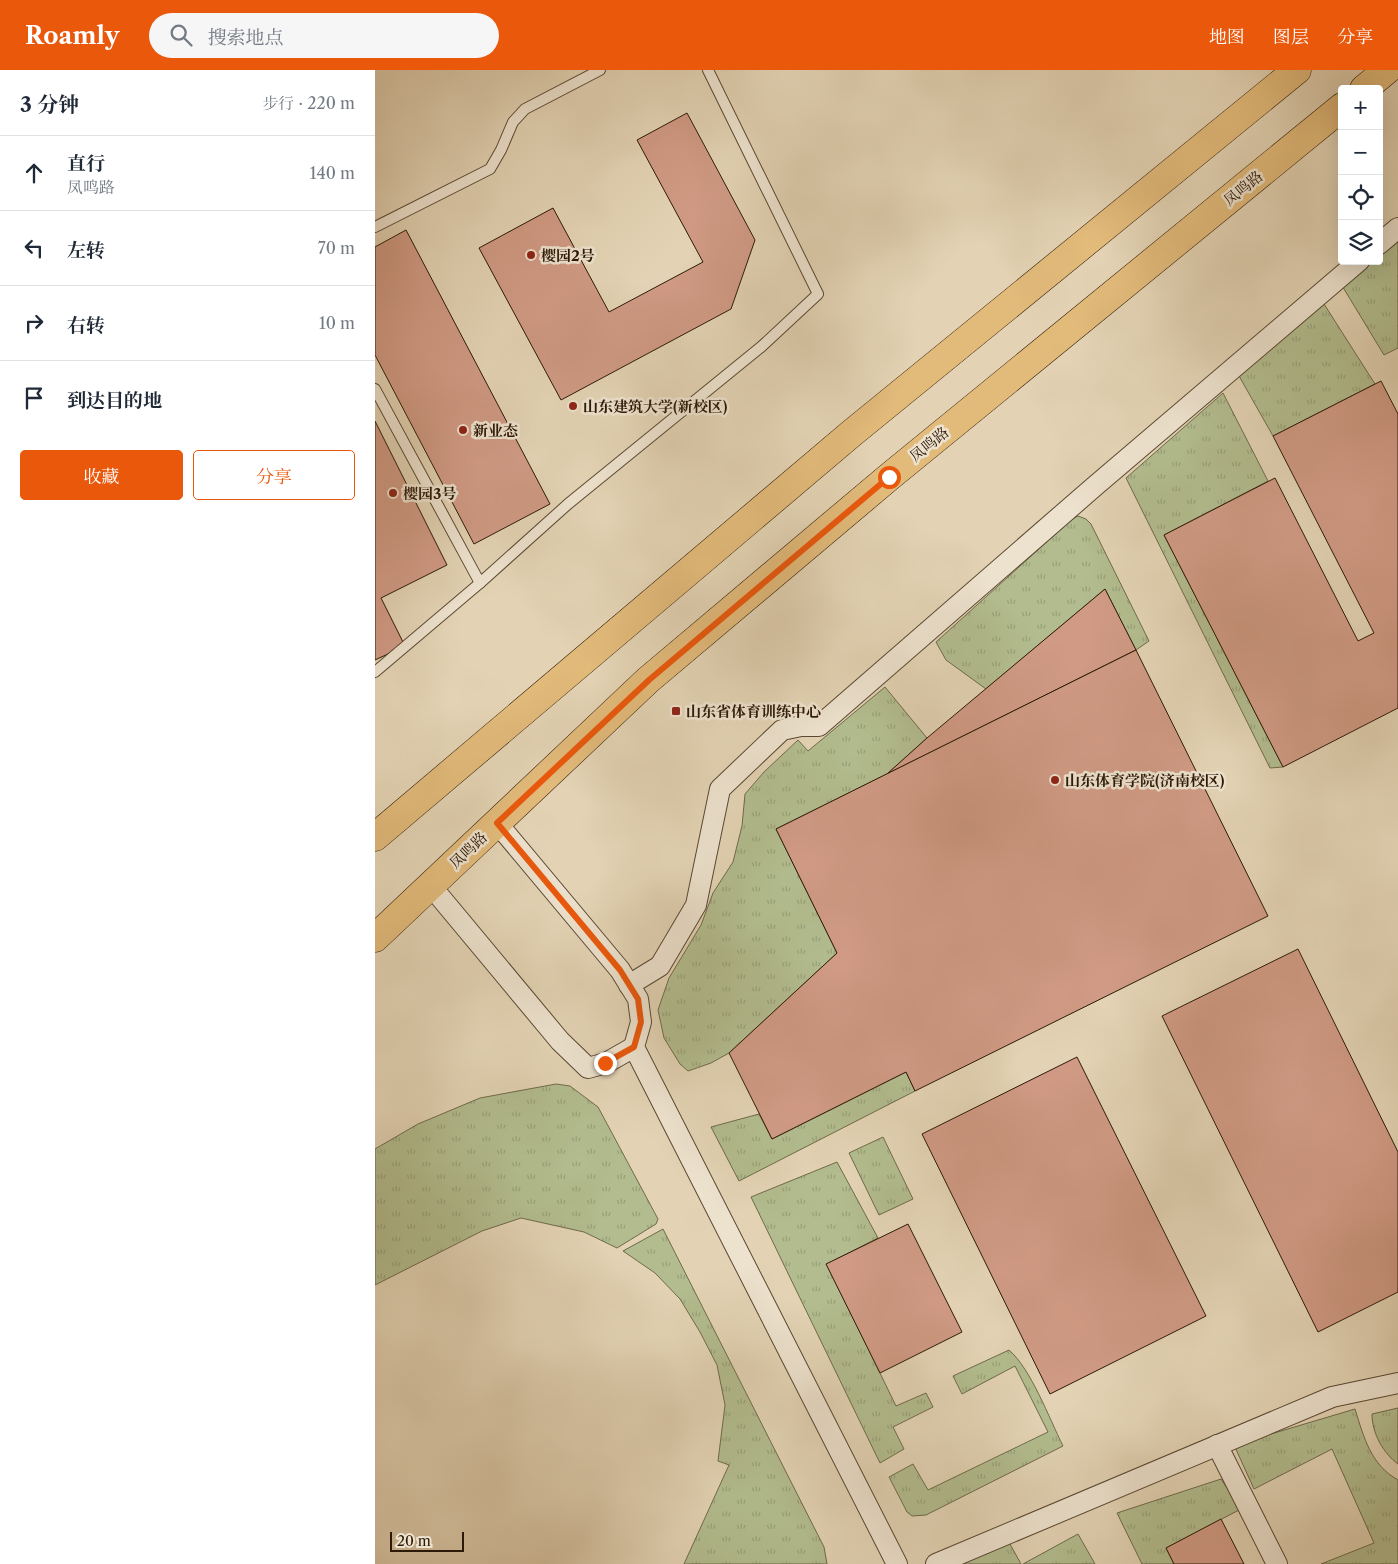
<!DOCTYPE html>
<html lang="zh">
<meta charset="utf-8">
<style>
body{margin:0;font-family:"Libre Caslon Text","Noto Serif SC",serif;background:#f6f6f7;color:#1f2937}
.controls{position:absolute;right:15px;top:15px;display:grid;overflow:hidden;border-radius:5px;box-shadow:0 5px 20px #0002}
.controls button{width:45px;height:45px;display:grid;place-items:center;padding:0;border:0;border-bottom:1px solid #e0e1e3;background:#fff;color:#1f2937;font:25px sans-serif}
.scale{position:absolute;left:15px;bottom:12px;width:74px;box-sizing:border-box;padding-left:5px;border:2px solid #2c1907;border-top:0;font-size:14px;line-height:18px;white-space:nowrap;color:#2c1907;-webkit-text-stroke:4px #ede2ce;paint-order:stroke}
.stop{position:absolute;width:15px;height:15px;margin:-11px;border:4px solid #ea580c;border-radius:50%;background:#fff}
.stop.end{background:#ea580c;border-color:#fff;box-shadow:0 1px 5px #0008}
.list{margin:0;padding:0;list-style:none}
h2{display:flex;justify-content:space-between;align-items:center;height:65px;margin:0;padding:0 20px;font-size:21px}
h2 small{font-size:16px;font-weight:400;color:#747a83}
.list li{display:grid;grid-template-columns:32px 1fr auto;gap:15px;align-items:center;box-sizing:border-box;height:75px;padding:0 20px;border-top:1px solid #e0e1e3}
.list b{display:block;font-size:19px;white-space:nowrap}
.list p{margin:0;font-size:16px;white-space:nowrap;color:#747a83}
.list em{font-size:16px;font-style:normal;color:#747a83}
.actions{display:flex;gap:10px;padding:15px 20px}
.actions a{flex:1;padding:11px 0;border:1px solid #ea580c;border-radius:5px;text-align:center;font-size:18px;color:#ea580c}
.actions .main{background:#ea580c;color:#fff}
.icon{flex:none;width:28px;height:28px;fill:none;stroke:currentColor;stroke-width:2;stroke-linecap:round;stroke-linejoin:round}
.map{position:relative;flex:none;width:1023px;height:1494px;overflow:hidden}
header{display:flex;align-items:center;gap:30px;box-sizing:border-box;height:70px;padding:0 25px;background:#ea580c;color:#fff}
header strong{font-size:24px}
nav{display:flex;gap:28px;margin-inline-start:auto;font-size:18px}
.search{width:350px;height:45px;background:#f6f6f7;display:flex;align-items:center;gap:12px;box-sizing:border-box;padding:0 18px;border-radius:28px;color:#747a83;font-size:19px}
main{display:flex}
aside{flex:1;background:#fff}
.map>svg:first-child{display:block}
.grass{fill:url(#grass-tufts);stroke:#6f6a4a}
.building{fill:#d09a84;stroke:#2c1907}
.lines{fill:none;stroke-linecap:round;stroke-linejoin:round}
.lane-casing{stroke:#5a4832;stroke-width:12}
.street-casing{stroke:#5a4832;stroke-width:22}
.primary-casing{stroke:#2c1907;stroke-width:29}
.lane{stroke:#ede2ce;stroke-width:10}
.street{stroke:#ede2ce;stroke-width:20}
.primary{stroke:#e2ba7a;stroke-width:28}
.route{stroke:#ea580c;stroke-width:6}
.poi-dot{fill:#8f2418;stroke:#ede2ce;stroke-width:2}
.labels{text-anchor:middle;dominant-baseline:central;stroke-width:5;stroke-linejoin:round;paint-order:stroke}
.street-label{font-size:15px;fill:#2c1907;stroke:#ede2ce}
.poi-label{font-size:15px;font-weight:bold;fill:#2c1907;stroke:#ede2ce;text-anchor:start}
</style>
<header>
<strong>Roamly</strong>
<div class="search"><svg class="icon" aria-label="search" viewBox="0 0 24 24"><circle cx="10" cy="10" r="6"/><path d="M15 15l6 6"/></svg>搜索地点</div>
<nav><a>地图</a><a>图层</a><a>分享</a></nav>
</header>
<main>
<aside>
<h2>3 分钟<small>步行 · 220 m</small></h2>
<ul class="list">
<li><svg class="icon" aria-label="ahead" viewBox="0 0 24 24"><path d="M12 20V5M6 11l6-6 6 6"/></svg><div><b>直行</b><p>凤鸣路</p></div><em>140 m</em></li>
<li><svg class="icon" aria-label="left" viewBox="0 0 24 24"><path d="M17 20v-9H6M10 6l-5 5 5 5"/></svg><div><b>左转</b></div><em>70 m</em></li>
<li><svg class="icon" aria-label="right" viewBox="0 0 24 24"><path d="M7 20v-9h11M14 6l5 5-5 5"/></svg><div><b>右转</b></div><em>10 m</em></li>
<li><svg class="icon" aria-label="arrive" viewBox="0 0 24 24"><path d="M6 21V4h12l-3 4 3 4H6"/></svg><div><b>到达目的地</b></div></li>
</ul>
<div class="actions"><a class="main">收藏</a><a>分享</a></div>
</aside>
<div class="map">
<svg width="1023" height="1494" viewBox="0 0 1023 1494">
<defs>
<pattern id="grass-tufts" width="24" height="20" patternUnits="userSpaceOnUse" patternTransform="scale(1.25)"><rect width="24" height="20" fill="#b2bc8e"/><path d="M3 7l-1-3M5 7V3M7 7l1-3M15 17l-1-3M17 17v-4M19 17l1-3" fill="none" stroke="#99a179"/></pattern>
</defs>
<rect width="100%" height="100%" fill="#e3d3b4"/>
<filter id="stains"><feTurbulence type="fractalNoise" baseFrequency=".004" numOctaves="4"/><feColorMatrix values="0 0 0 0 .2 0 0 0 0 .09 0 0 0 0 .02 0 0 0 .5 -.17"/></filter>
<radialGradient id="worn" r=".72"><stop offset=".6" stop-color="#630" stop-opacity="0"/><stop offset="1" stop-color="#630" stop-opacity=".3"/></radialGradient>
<g class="grass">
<path d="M 1023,169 L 1023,278 L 1009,285 L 966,214 L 995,191 L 1004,191 L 1004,184 Z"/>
<path d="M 949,234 L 1000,314 L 898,366 L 864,306 Z"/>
<path d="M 848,323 L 893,411 L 789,465 L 908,697 L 895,698 L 751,408 Z"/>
<path d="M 703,446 L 711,449 L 716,454 L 774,571 L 761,580 L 730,519 L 611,619 L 571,590 L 561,572 L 696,450 Z"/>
<path d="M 510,617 L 552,668 L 512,704 L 401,759 L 462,883 L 354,983 L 336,993 L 313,1001 L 305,994 L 289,968 L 283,940 L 294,908 L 326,855 L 338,823 L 358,792 L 367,756 L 370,724 L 389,702 L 423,670 L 433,681 Z"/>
<path d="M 531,1002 L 540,1021 L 364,1111 L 336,1057 L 384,1044 L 397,1069 Z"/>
<path d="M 181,1014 L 195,1016 L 223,1037 L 283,1149 L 281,1154 L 242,1178 L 209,1162 L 146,1148 L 107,1161 L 0,1215 L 0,1079 L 43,1054 L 105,1028 Z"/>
<path d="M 508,1067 L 538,1129 L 504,1145 L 474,1083 Z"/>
<path d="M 462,1092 L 503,1168 L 452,1194 L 521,1336 L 551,1323 L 558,1337 L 518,1357 L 529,1379 L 505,1393 L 376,1127 Z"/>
<path d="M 288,1159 L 449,1477 L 452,1494 L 309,1494 L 354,1395 L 343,1391 L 350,1335 L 342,1295 L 325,1262 L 305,1229 L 280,1203 L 248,1181 Z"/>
<path d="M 634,1280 C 656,1299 674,1348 688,1376 L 551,1445 L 537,1446 L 532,1442 L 514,1407 L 538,1394 L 553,1420 L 673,1362 L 640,1296 L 587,1324 L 578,1306 Z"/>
<path d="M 1023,1338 L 1023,1394 C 1008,1383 997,1363 997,1344 Z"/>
<path d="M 980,1339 C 989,1368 996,1395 1023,1410 L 1023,1494 L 946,1494 L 999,1473 L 957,1379 L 879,1419 L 859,1375 Z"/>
<path d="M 846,1409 L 866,1439 L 791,1478 L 799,1494 L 767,1494 L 742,1443 Z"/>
<path d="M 703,1464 L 720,1494 L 648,1494 Z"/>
<path d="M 630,1465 L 646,1494 L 577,1494 Z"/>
</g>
<g class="building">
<path d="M 312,43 L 380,170 L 356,239 L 186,330 L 104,178 L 178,138 L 234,242 L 328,192 L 262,70 Z"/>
<path d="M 31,160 L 175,434 L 99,474 L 0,285 L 0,177 Z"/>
<path d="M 1006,311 L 1023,344 L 1023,638 L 908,697 L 789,465 L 900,408 L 983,571 L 999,563 L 898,366 Z"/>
<path d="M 0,351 L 72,495 L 6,528 L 30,576 L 0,590 Z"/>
<path d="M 730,519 L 761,580 L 512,704 L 552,668 Z"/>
<path d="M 761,580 L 893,846 L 540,1021 L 531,1002 L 397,1069 L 354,983 L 462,883 L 401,759 Z"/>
<path d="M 923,879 L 1023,1082 L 1023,1222 L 943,1262 L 787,946 Z"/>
<path d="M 702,987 L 831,1246 L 675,1324 L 547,1064 Z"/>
<path d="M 533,1154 L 587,1262 L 505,1303 L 451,1194 Z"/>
<path d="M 846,1449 L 869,1494 L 799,1494 L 791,1478 Z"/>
</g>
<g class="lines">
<defs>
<g id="lane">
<path d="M 0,157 L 115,99 L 126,80 L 138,52 L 150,39 L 225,0"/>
<path d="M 0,319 L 105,513 L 193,434 L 386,277 L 443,224 L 333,0"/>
<path d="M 0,602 L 105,513"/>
</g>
<g id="street">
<path d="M 1004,174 L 1023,158"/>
<path d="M 122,753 L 245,900 L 263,929 L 266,952 L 259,977 L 522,1494"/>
<path d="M 56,816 L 185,971 L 213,998 L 231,993 L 259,977"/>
<path d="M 254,915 L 285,896 L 321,835 L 345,719 L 407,660 L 426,656 L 444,656 L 720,416 L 984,191"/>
<path d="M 842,1375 L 902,1494"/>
<path d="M 561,1494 L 957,1327 L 1023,1313"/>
</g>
<g id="primary">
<path d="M 989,19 L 1012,0"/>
<path d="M 0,767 L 477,363 L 922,0"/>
<path d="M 0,868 L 273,610 L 514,407 L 967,37"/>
</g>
</defs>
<use href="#lane" class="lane-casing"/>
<use href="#street" class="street-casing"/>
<use href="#primary" class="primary-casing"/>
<use href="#lane" class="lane"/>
<use href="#street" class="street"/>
<use href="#primary" class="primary"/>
</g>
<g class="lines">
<path class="route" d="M 230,993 L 259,977 L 266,952 L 263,929 L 245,900 L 122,753 L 274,610 L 514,407"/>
</g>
<g class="poi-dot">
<circle cx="156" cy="185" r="5"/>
<circle cx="198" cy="336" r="5"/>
<circle cx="88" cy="360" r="5"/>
<circle cx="18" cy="423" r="5"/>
<rect x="296" y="636" width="10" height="10" rx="2.5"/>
<circle cx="680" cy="710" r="5"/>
</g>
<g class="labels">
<g class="street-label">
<text transform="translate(868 118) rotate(-39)">凤鸣路</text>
<text transform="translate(554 374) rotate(-39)">凤鸣路</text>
<text transform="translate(93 780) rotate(-44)">凤鸣路</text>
</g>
<g class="poi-label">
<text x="166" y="185">樱园2号</text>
<text x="208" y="336">山东建筑大学(新校区)</text>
<text x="98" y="360">新业态</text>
<text x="28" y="423">樱园3号</text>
<text x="311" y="641">山东省体育训练中心</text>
<text x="690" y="710">山东体育学院(济南校区)</text>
</g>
</g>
<rect width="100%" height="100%" filter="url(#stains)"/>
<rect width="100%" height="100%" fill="url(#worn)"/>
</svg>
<div class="controls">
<button>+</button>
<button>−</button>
<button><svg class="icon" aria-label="locate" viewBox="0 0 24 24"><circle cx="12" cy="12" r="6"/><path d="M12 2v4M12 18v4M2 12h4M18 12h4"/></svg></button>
<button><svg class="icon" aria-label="layers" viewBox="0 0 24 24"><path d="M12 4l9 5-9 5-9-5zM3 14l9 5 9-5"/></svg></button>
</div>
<div class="scale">20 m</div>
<div class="stop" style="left:514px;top:407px"></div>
<div class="stop end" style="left:230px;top:993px"></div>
</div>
</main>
